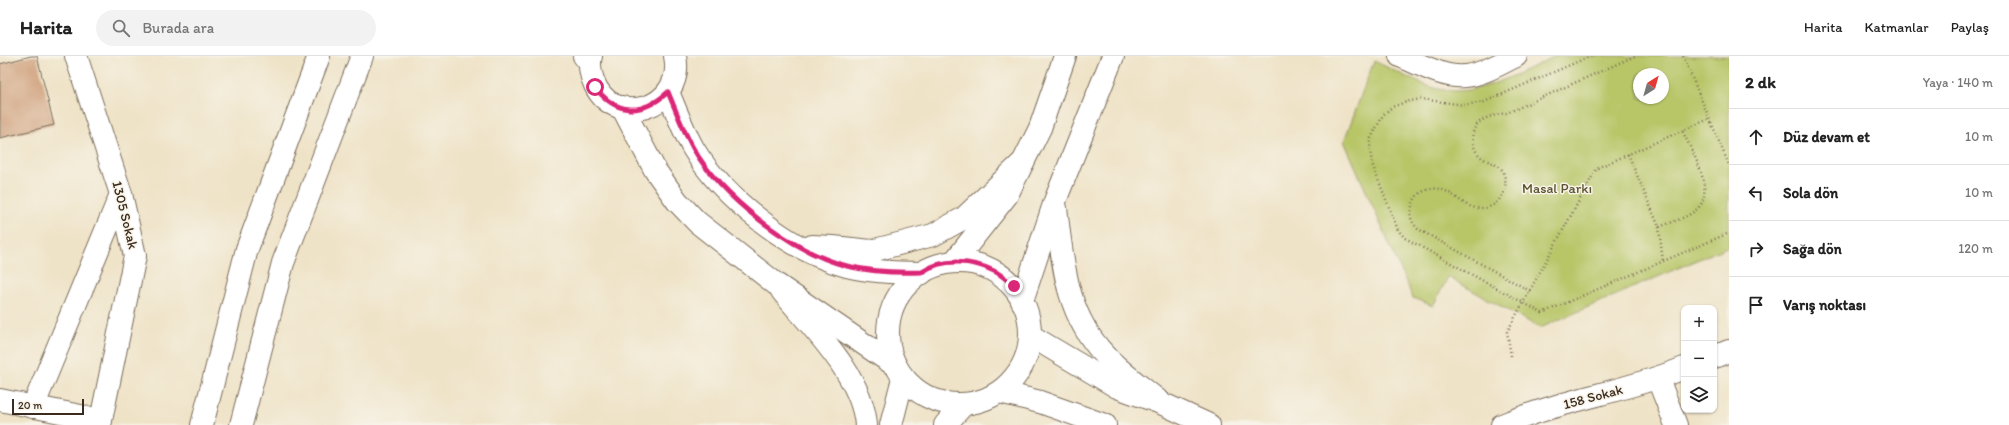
<!DOCTYPE html>
<html lang="tr">
<meta charset="utf-8">
<style>
body{margin:0;font-family:Itim,sans-serif;background:#f2f2f2;color:#222}
.controls{position:absolute;right:12px;bottom:12px;display:grid;overflow:hidden;border-radius:8px;box-shadow:0 1px 3px #0004}
.controls button{width:36px;height:36px;display:grid;place-items:center;padding:0;border:0;border-bottom:1px solid #e0e0e0;background:#fff;color:#222;font:20px sans-serif}
.compass{position:absolute;left:1633px;top:12px;width:36px;height:36px;border-radius:50%;background:#fff;box-shadow:0 1px 3px #0004;rotate:37deg}
.scale{position:absolute;left:12px;bottom:10px;width:72px;box-sizing:border-box;padding-left:4px;border:2px solid #3b2a1e;border-top:0;font-size:11px;line-height:14px;white-space:nowrap;color:#3b2a1e;-webkit-text-stroke:3px #f7f3e8;paint-order:stroke}
.stop{position:absolute;width:12px;height:12px;margin:-9px;border:3px solid #db2777;border-radius:50%;background:#fff}
.stop.end{background:#db2777;border-color:#fff;box-shadow:0 1px 4px #0008}
.list{margin:0;padding:0;list-style:none}
h2{display:flex;justify-content:space-between;align-items:center;height:52px;margin:0;padding:0 16px;font-size:17px}
h2 small{font-size:13px;font-weight:400;color:#767676}
.list li{display:grid;grid-template-columns:26px 1fr auto;gap:12px;align-items:center;box-sizing:border-box;height:56px;padding:0 16px;border-top:1px solid #e0e0e0}
.list b{display:block;font-size:15px;white-space:nowrap}
.list em{font-size:13px;font-style:normal;color:#767676}
.icon{flex:none;width:22px;height:22px;fill:none;stroke:currentColor;stroke-width:2;stroke-linecap:round;stroke-linejoin:round}
.map{position:relative;flex:none;width:1729px;height:369px;overflow:hidden}
header{display:flex;align-items:center;gap:24px;box-sizing:border-box;height:56px;padding:0 20px;background:#fff;border-bottom:1px solid #e0e0e0}
header strong{font-size:19px}
nav{display:flex;gap:22px;margin-inline-start:auto;font-size:14px}
.search{width:280px;height:36px;background:#f2f2f2;display:flex;align-items:center;gap:10px;box-sizing:border-box;padding:0 14px;border-radius:22px;color:#767676;font-size:15px}
main{display:flex}
aside{flex:1;background:#fff}
.map>svg:first-child{display:block}
.green{fill:#b8c668;stroke:#7a7843;fill-rule:evenodd}
.building{fill:#d2a582}
.lines{fill:none;stroke-linecap:round;stroke-linejoin:round}
.minor-casing{stroke:#7a6b59;stroke-width:24}
.major-casing{stroke:#7a6b59;stroke-width:24}
.highway-casing{stroke:#7a6b59;stroke-width:24}
.path{stroke:#7a6b59;stroke-width:2.5;stroke-dasharray:1 3;stroke-linecap:butt}
.minor{stroke:#fff;stroke-width:22}
.major{stroke:#fff;stroke-width:22}
.highway{stroke:#fff;stroke-width:22}
.route{stroke:#db2777;stroke-width:5}
.labels{text-anchor:middle;dominant-baseline:central;stroke-width:3;stroke-linejoin:round;paint-order:stroke}
.park-label{font-size:14px;fill:#5a5130;stroke:#f7f3e8}
.street-label{font-size:14px;fill:#3b2a1e;stroke:#f7f3e8}
</style>
<header>
<strong>Harita</strong>
<div class="search"><svg class="icon" aria-label="search" viewBox="0 0 24 24"><circle cx="10" cy="10" r="6"/><path d="M15 15l6 6"/></svg>Burada ara</div>
<nav><a>Harita</a><a>Katmanlar</a><a>Paylaş</a></nav>
</header>
<main>
<div class="map">
<svg width="1729" height="369" viewBox="0 0 1729 369">
<rect width="100%" height="100%" fill="#f7f3e8"/>
<filter id="ink" filterUnits="userSpaceOnUse"><feTurbulence type="fractalNoise" baseFrequency=".025" numOctaves="2"/><feDisplacementMap in="SourceGraphic" scale="8" xChannelSelector="R" yChannelSelector="G"/><feConvolveMatrix kernelMatrix="1 2 1 2 8 2 1 2 1" color-interpolation-filters="sRGB"/></filter>
<filter id="wash" filterUnits="userSpaceOnUse"><feTurbulence type="fractalNoise" baseFrequency=".012" numOctaves="4" result="noise"/><feDisplacementMap in="SourceGraphic" scale="16" xChannelSelector="R" yChannelSelector="G"/><feGaussianBlur stdDeviation="0.9" result="paint"/><feColorMatrix in="noise" values="0 0 0 0 0 0 0 0 0 0 0 0 0 0 0 0 0 1.4 0 .05"/><feComposite in="paint" operator="in"/></filter>
<g filter="url(#wash)">
<rect width="100%" height="100%" fill="#efe3c7"/>
<path class="green" d="M 1556,0 L 1729,0 L 1729,190 L 1540,272 L 1448,221 L 1433,250 L 1413,242 L 1344,85 L 1374,5 C 1392,13 1422,30 1439,33 C 1479,42 1521,15 1556,0 ZM 1639,18 L 1663,18 L 1663,42 L 1639,42 Z"/>
<g id="blocks">
<path class="building" d="M 31,0 L 37,0 L 54,69 L 0,82 L 0,8 Z"/>
</g>
</g>
<g filter="url(#ink)">
<use href="#blocks" fill-opacity="0" stroke="#7a6b59" stroke-width="1"/>
<g class="lines">
<defs>
<g id="minor">
<path d="M 76,0 L 121,138 L 135,200 L 100,369"/>
<path d="M 1400,0 C 1420,8 1443,22 1465,20 C 1482,19 1501,7 1516,0"/>
<path d="M 782,235 C 812,272 862,319 866,369"/>
<path d="M 1714,301 L 1729,295"/>
<path d="M 1658,323 L 1676,369"/>
<path d="M 0,344 L 101,364"/>
<path d="M 33,351 L 121,138"/>
<path d="M 891,369 L 903,322"/>
<path d="M 945,369 L 964,348"/>
<path d="M 1502,369 C 1561,344 1625,336 1684,312"/>
</g>
<g id="major">
<path d="M 591,0 C 589,8 590,16 593,24 C 611,75 686,54 675,0"/>
<path d="M 668,36 C 676,55 683,74 693,92 C 722,141 791,196 847,210 C 872,216 897,217 922,217"/>
<path d="M 622,51 L 655,114 L 677,145 L 697,166 L 776,228 L 896,310"/>
<path d="M 1056,152 C 1063,206 1065,257 1105,299 C 1121,317 1142,331 1161,347"/>
<path d="M 812,190 L 833,191 L 871,195 L 933,179 L 964,162 L 1023,106"/>
<circle cx="959" cy="277" r="71"/>
<path d="M 954,206 L 1007,139 L 1040,72 L 1065,0"/>
<path d="M 1022,245 L 1055,145 L 1113,0"/>
<path d="M 1031,280 L 1117,331 L 1161,347 L 1209,369"/>
<path d="M 1000,336 L 1040,346 L 1105,369"/>
</g>
<g id="highway">
<path d="M 584,0 L 590,2"/>
<path d="M 202,369 L 247,193 L 319,0"/>
<path d="M 241,369 L 283,207 L 362,0"/>
</g>
</defs>
<use href="#minor" class="minor-casing"/>
<use href="#major" class="major-casing"/>
<use href="#highway" class="highway-casing"/>
<g class="path">
<path d="M 1591,0 L 1484,46 L 1464,49 L 1421,43 L 1406,46 L 1392,51 L 1383,59 L 1371,82 L 1370,93 L 1372,108 L 1398,174 L 1405,182 L 1542,257 L 1729,177"/>
<path d="M 1683,0 L 1729,109"/>
<path d="M 1628,98 L 1659,171 C 1671,166 1688,162 1698,152 C 1716,134 1691,94 1682,74"/>
<path d="M 1659,171 L 1663,206"/>
<path d="M 1530,235 L 1418,173 C 1413,168 1409,161 1411,154 C 1413,145 1416,138 1424,135 C 1451,124 1458,154 1482,152 C 1491,152 1497,147 1502,140 C 1507,133 1506,121 1502,114 C 1498,108 1487,106 1481,101 C 1476,97 1474,92 1473,86 C 1469,64 1491,59 1507,57 L 1635,0"/>
<path d="M 1511,300 L 1507,276 L 1597,112 L 1709,63"/>
</g>
<use href="#minor" class="minor"/>
<use href="#major" class="major"/>
<use href="#highway" class="highway"/>
</g>
</g>
<g class="lines" filter="url(#ink)">
<path class="route" d="M 595,31 C 616,59 642,60 668,36 C 676,55 683,74 693,92 C 721,141 792,196 847,210 C 872,216 897,217 922,216 C 943,202 972,204 994,215 C 1001,218 1008,225 1014,230"/>
</g>
<g class="labels">
<g class="park-label">
<text x="1557" y="132">Masal Parkı</text>
</g>
<g class="street-label">
<text transform="translate(125 159) rotate(76)">1305 Sokak</text>
<text transform="translate(1593 341) rotate(-15)">158 Sokak</text>
</g>
</g>
</svg>
<div class="controls">
<button>+</button>
<button>−</button>
<button><svg class="icon" aria-label="layers" viewBox="0 0 24 24"><path d="M12 4l9 5-9 5-9-5zM3 14l9 5 9-5"/></svg></button>
</div>
<svg class="compass" viewBox="-18 -18 36 36"><path d="M0-13l5 13h-10z" fill="#e53935"/><path d="M0 13l5-13h-10z" fill="#767676"/></svg>
<div class="scale">20 m</div>
<div class="stop" style="left:595px;top:31px"></div>
<div class="stop end" style="left:1014px;top:230px"></div>
</div>
<aside>
<h2>2 dk<small>Yaya · 140 m</small></h2>
<ul class="list">
<li><svg class="icon" aria-label="ahead" viewBox="0 0 24 24"><path d="M12 20V5M6 11l6-6 6 6"/></svg><div><b>Düz devam et</b></div><em>10 m</em></li>
<li><svg class="icon" aria-label="left" viewBox="0 0 24 24"><path d="M17 20v-9H6M10 6l-5 5 5 5"/></svg><div><b>Sola dön</b></div><em>10 m</em></li>
<li><svg class="icon" aria-label="right" viewBox="0 0 24 24"><path d="M7 20v-9h11M14 6l5 5-5 5"/></svg><div><b>Sağa dön</b></div><em>120 m</em></li>
<li><svg class="icon" aria-label="arrive" viewBox="0 0 24 24"><path d="M6 21V4h12l-3 4 3 4H6"/></svg><div><b>Varış noktası</b></div></li>
</ul>
</aside>
</main>
